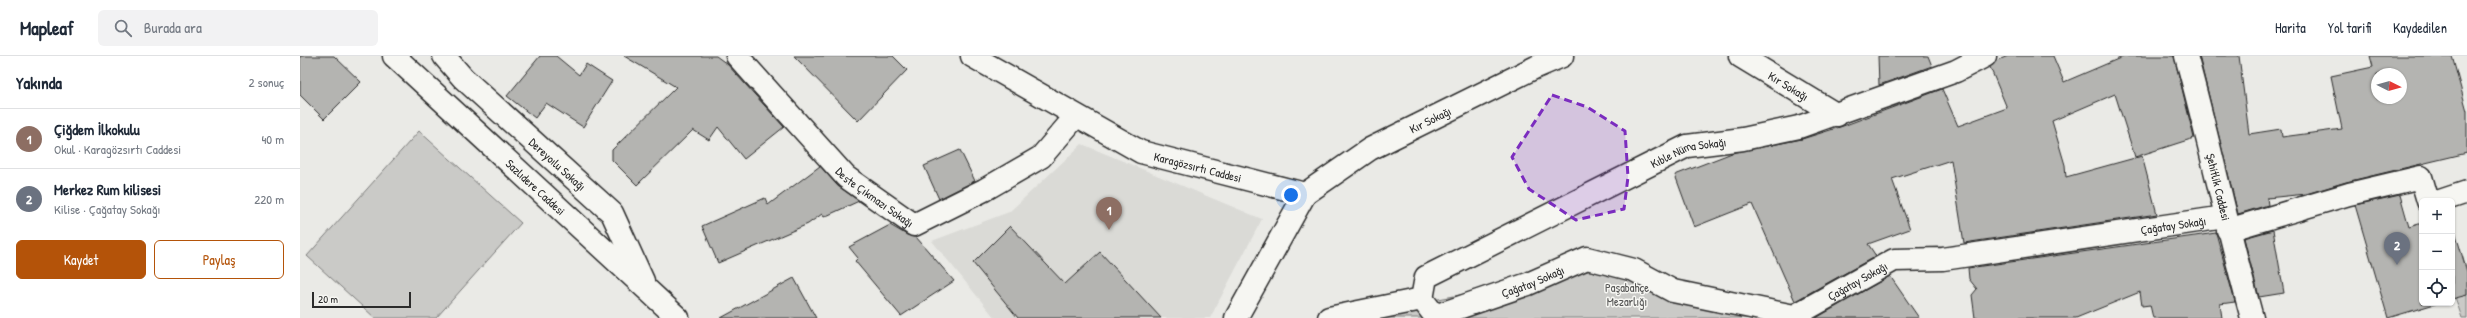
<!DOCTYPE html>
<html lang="tr">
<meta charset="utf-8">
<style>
body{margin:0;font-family:"Patrick Hand",sans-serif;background:#f2f2f3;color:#1f2937}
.controls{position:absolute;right:12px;bottom:12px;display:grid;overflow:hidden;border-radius:6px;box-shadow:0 1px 3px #0004}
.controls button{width:36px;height:36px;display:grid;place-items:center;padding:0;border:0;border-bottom:1px solid #e0e1e3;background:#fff;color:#1f2937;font:20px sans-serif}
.compass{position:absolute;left:2071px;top:12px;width:36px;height:36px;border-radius:50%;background:#fff;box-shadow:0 1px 3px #0004;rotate:95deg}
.scale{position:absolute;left:12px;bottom:10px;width:99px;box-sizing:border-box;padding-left:4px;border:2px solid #2b2b2b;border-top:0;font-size:11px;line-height:14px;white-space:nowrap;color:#2b2b2b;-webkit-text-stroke:3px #f6f6f2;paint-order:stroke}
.you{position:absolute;left:991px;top:139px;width:14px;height:14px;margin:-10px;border:3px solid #fff;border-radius:50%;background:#1a73e8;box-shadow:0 0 0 6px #1a73e833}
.badge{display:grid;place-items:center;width:26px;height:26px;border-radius:50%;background:#b45309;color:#fff;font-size:13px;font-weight:700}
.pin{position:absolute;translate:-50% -33px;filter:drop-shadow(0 1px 2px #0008)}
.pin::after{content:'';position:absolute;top:21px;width:14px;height:12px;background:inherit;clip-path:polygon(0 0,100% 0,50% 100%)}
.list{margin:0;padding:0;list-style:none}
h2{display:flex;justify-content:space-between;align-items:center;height:52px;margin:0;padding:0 16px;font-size:17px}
h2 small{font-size:13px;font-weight:400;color:#747a83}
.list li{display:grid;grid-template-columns:26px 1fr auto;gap:12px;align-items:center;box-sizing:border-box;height:60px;padding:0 16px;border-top:1px solid #e0e1e3}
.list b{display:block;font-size:15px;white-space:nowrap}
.list p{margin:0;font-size:13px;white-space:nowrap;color:#747a83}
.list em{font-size:13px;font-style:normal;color:#747a83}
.actions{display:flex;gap:8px;padding:12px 16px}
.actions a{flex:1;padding:9px 0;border:1px solid #b45309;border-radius:6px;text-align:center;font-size:14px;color:#b45309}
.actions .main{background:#b45309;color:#fff}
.icon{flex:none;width:22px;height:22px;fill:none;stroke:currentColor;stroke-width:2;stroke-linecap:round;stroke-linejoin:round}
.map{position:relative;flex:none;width:2167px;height:262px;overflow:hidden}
header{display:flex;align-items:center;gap:24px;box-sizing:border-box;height:56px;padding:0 20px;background:#fff;border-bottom:1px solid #e0e1e3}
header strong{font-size:19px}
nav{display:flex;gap:22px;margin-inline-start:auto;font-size:14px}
.search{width:280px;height:36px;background:#f2f2f3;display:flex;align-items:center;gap:10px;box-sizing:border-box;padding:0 14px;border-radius:6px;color:#747a83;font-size:15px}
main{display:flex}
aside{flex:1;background:#fff}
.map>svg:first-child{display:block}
.built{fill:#dadad6}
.green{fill:#cacac7;stroke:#7a7a79}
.building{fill:#b4b4b1;stroke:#2b2b2b;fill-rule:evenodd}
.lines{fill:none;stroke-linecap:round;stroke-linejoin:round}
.street-casing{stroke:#2b2b2b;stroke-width:25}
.secondary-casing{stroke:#2b2b2b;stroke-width:25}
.street{stroke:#f6f6f2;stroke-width:22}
.secondary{stroke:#f6f6f2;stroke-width:22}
.marked{fill:#7b2cbf;fill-opacity:0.2;stroke:#7b2cbf;stroke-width:3;stroke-dasharray:8 5;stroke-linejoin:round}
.labels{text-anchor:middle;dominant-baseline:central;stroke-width:3;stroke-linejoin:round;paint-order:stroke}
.street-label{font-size:12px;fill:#2b2b2b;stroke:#f6f6f2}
.park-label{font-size:12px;fill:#535352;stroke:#f6f6f2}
</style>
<header>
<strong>Mapleaf</strong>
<div class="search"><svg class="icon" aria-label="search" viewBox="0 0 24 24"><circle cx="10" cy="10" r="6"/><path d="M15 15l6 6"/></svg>Burada ara</div>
<nav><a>Harita</a><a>Yol tarifi</a><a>Kaydedilen</a></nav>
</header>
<main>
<aside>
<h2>Yakında<small>2 sonuç</small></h2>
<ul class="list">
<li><span class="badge" style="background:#8d6e63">1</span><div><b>Çiğdem İlkokulu</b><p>Okul · Karagözsırtı Caddesi</p></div><em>40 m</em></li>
<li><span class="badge" style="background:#6b7280">2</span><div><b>Merkez Rum kilisesi</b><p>Kilise · Çağatay Sokağı</p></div><em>220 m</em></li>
</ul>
<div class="actions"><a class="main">Kaydet</a><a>Paylaş</a></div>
</aside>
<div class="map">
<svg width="2167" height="262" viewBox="0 0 2167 262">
<rect width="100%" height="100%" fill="#eaeae6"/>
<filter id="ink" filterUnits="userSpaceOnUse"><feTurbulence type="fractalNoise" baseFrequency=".025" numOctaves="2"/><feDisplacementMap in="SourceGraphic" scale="8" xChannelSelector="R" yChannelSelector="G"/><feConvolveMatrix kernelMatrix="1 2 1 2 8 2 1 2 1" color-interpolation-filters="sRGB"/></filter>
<g filter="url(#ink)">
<path class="built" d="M 782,88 L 962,163 L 910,262 L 695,262 L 632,185 L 709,156 Z"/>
<g class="green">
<path d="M 119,75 L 221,167 L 136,262 L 75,262 L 7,200 Z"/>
<path d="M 1334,214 L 1494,262 L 1039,262 L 1285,215 Z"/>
<path d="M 2167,233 L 2167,262 L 2162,262 L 2154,238 Z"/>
</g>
<g class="building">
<path d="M 0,0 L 34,0 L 61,26 L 24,63 L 0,39 Z"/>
<path d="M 240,0 L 256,0 L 279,19 L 286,8 L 312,25 L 283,71 L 246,47 L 235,62 L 207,40 Z"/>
<path d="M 324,0 L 416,0 L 427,8 L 484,71 L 444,103 L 418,71 L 409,84 L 393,74 L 337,129 L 312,104 L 312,94 L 376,31 Z"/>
<path d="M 494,0 L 593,0 L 607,14 L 558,65 Z"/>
<path d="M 1578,0 L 1628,0 L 1632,10 L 1579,29 Z"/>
<path d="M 1708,0 L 1753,0 L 1764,26 L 1825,0 L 1874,0 L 1894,82 L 1835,101 L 1815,38 L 1752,65 L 1765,109 L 1766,121 L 1842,100 L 1857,158 L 1664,187 L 1651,104 L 1592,123 L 1610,173 L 1568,188 L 1576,200 L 1495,245 L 1452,148 L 1394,171 L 1375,119 L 1432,97 L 1502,83 L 1543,70 L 1642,33 L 1658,70 L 1707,52 L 1690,11 L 1696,5 Z"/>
<path d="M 1899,0 L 1939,0 L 1949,78 L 1981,73 L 1982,81 L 2042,73 L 2031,20 L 2073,11 L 2070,0 L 2152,0 L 2167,55 L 2167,97 L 2046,126 L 2006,138 L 1967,142 L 1968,149 L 1938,158 ZM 2077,18 L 2101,18 L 2101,42 L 2077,42 Z"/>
<path d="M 660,94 L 675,125 L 639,143 L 624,110 Z"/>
<path d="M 520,110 L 537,129 L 559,145 L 524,161 L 522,158 L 508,168 L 418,207 L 402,170 L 465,142 L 468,149 Z"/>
<path d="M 2100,139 L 2109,171 L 2122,167 L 2122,247 L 2138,247 L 2088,262 L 2055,149 Z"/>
<path d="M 2152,165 L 2167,216 L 2167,239 L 2152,243 Z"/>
<path d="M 590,169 L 607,179 L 616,181 L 654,225 L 601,260 L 555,205 L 558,202 L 549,191 Z"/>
<path d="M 710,170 L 765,228 L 800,196 L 861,262 L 718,262 L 673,207 Z"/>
<path d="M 1973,174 L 1984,237 L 1959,241 L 1944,182 Z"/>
<path d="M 1916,177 L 1935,246 L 1920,248 L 1922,262 L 1853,262 L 1850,249 L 1842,250 L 1840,236 L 1776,262 L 1675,262 L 1672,239 L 1677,233 L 1669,223 L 1668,212 Z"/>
<path d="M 1590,220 L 1619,262 L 1516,262 Z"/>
<path d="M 494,222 L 516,262 L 421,262 Z"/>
</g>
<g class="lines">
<defs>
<g id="street">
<path id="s1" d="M 94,0 L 378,262"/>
<path id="s2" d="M 144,0 L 163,22 L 312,157 L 343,225"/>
<path id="s3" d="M 437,0 L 546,121 L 614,169 L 684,134 L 741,101 L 776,60"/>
<path id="s4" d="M 1440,0 L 1537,59"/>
<path id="s5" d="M 1886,0 C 1910,87 1928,175 1952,262"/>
<path id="s6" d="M 1005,138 L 1070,93 L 1236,11 L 1262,0"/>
<path d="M 2140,145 L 2167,136"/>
<path d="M 1928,174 L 2049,138 L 2121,121 L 2128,145"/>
<path id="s7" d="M 1122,243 L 1126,221 L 1387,90 L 1443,83 L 1499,71 L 1656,15 L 1685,0"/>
<path id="s8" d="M 1029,262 L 1122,243 L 1135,260 L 1228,228 L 1287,202 L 1334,214 L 1373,235 L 1494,260 L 1594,204 L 1643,203 L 1925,161"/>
</g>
<g id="secondary">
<path id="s9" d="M 672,0 L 841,96 L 1005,138 L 936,262"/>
</g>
</defs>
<use href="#street" class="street-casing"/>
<use href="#secondary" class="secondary-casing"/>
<use href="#street" class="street"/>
<use href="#secondary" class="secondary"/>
</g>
</g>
<path class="marked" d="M 1252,39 L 1287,51 L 1325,75 L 1328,121 L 1324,153 L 1276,164 L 1229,133 L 1212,101 Z"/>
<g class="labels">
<g class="street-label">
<text stroke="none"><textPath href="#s4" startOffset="57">Kır Sokağı</textPath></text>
<text stroke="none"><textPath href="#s6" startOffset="146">Kır Sokağı</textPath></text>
<text stroke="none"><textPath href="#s7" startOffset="314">Kıble Nüma Sokağı</textPath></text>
<text stroke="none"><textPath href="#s2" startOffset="157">Dereyoılu Sokağı</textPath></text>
<text stroke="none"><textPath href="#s9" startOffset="253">Karagözsırtı Caddesi</textPath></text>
<text stroke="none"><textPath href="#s1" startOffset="193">Sazlıdere Caddesi</textPath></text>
<text stroke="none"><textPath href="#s5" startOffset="135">Şehitlik Caddesi</textPath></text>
<text stroke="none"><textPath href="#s3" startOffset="198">Deste Çıkmazı Sokağı</textPath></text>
<text stroke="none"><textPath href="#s8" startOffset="892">Çağatay Sokağı</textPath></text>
<text stroke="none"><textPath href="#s8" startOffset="220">Çağatay Sokağı</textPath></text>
<text stroke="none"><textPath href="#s8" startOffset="568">Çağatay Sokağı</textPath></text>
</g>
<g class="park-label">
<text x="1327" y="231">Paşabahçe<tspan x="1327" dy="14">Mezarlığı</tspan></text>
</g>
</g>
</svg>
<div class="controls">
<button>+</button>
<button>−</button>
<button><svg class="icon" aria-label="locate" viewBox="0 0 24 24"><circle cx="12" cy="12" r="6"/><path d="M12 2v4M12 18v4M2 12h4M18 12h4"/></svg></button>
</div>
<svg class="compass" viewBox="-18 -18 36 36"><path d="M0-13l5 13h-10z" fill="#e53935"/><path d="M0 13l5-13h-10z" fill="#747a83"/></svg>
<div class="scale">20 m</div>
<div class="you"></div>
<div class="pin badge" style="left:809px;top:174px;background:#8d6e63">1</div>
<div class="pin badge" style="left:2097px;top:209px;background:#6b7280">2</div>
</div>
</main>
